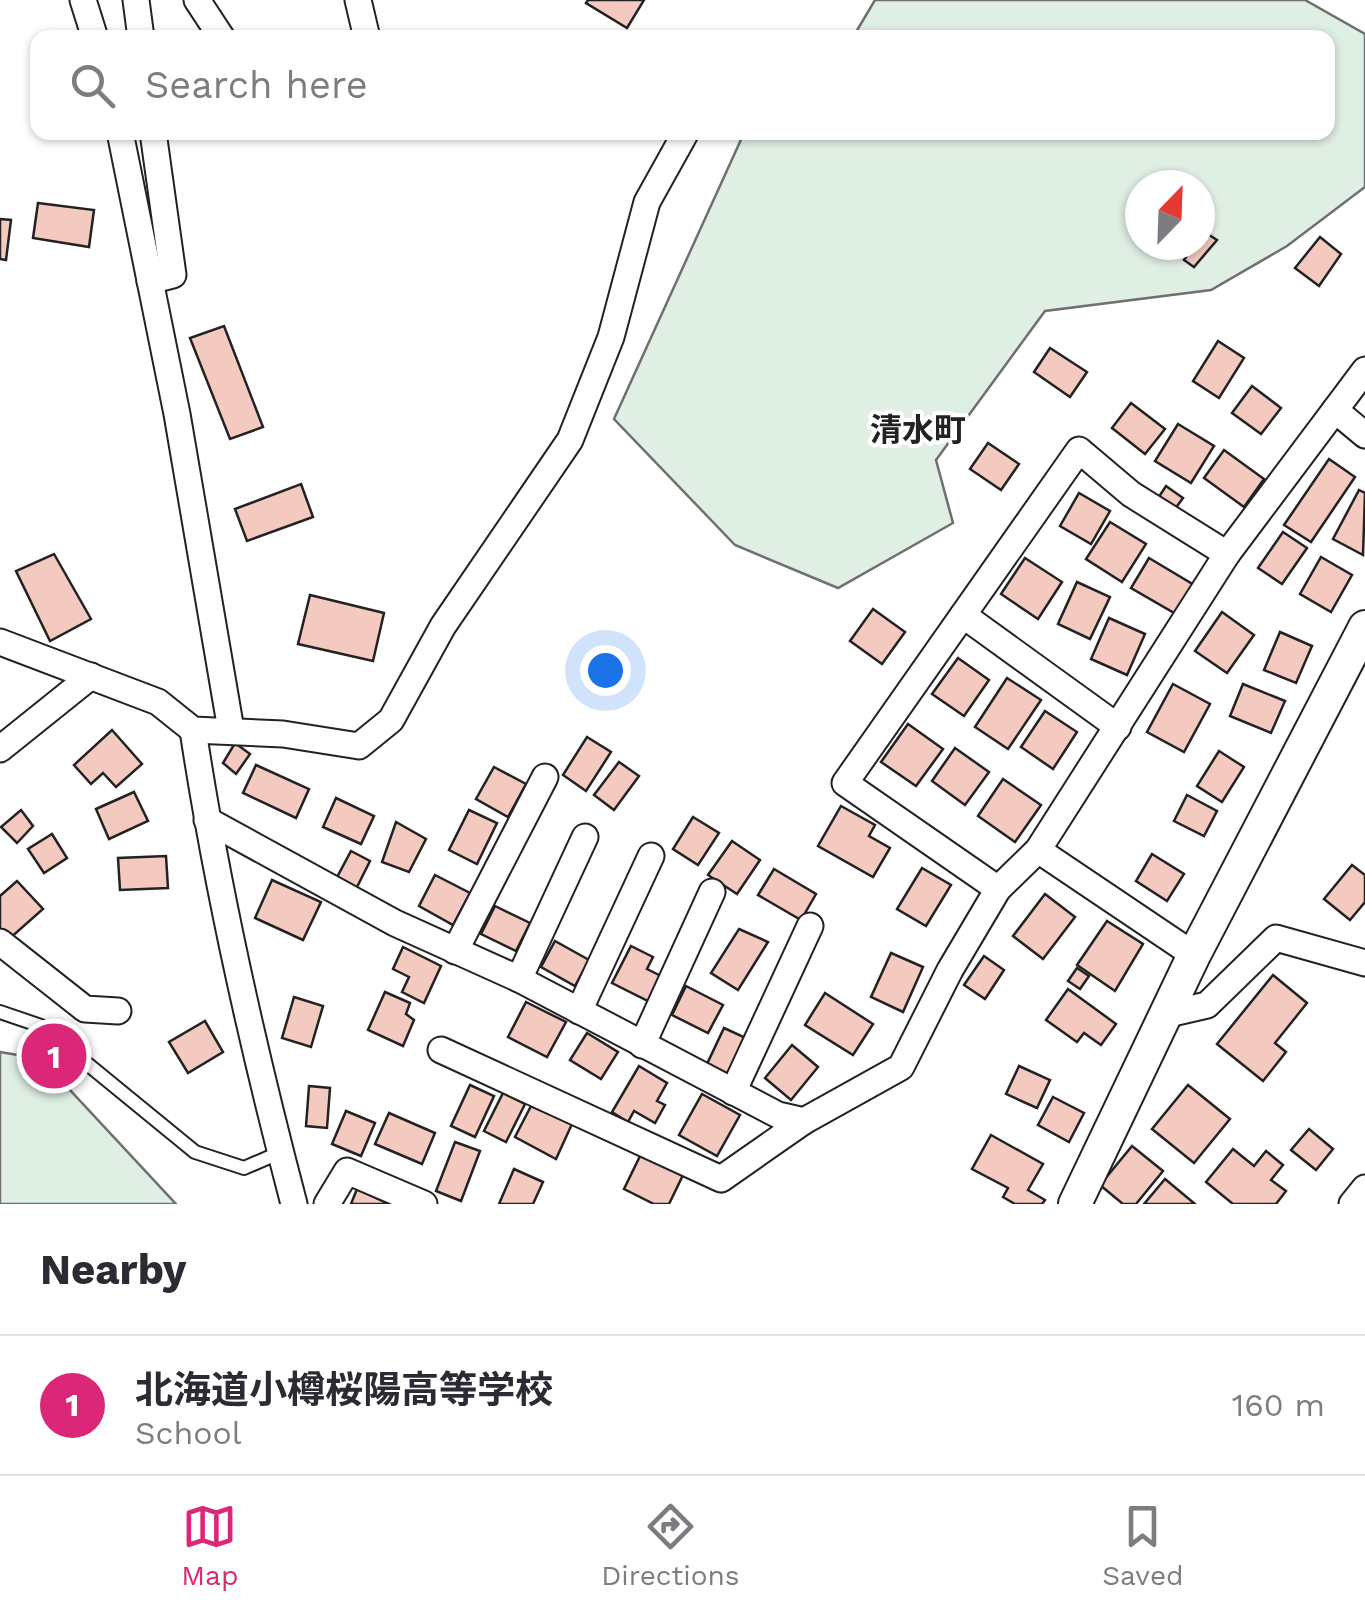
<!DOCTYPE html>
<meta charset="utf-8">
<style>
body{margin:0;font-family:"Work Sans","Noto Sans JP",sans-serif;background:#f2f2f3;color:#2b2b33}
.compass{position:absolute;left:1125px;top:170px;width:90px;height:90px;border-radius:50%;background:#fff;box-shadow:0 2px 8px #0004;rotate:23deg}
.you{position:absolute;left:605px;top:670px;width:35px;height:35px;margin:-25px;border:8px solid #fff;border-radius:50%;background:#1a73e8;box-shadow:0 0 0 15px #1a73e833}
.badge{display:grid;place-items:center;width:65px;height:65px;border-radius:50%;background:#db2777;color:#fff;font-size:32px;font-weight:700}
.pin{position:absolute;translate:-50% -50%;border:5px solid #fff;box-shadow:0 2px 10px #0006}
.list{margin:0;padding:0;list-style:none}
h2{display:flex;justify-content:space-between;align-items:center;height:130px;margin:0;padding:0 40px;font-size:42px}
h2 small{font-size:32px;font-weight:400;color:#7c7c81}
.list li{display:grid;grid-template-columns:65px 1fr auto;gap:30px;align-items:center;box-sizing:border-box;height:140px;padding:0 40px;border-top:2px solid #e1e1e2}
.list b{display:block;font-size:38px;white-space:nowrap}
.list p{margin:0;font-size:32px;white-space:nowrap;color:#7c7c81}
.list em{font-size:32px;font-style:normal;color:#7c7c81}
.icon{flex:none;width:55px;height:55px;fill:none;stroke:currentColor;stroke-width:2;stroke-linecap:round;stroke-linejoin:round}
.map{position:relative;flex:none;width:1365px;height:1204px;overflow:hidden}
.search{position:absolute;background:#fff;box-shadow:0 2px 8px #0004;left:30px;right:30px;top:30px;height:110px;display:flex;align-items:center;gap:25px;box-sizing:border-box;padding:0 35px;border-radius:20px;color:#7c7c81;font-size:38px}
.sheet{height:270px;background:#fff}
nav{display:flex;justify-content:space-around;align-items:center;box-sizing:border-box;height:140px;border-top:2px solid #e1e1e2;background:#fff;font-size:28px;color:#7c7c81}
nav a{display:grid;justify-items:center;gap:5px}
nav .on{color:#db2777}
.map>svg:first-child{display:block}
.green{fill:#e0efe3;stroke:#6f6f6f;stroke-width:2.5;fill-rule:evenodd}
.building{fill:#f3c9c0;stroke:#222;stroke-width:2.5}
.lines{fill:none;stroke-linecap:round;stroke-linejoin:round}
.service-casing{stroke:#222;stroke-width:16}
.minor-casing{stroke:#222;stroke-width:29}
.tertiary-casing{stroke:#222;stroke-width:36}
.service{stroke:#fff;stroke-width:12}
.minor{stroke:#fff;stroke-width:25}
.tertiary{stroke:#fff;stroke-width:32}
.labels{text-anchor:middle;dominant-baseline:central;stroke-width:8;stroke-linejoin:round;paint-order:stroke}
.quarter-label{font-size:32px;font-weight:bold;fill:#222;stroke:#fff}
</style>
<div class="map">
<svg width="1365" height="1204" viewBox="0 0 1365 1204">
<rect width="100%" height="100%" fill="#fff"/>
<g class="green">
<path d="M 875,0 L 1305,0 L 1365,34 L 1365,187 L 1287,246 L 1211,290 L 1045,311 L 936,460 L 953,523 L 838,588 L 735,545 L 614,419 L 744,133 L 1328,132 L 1328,38 L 853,37 ZM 1140,185 L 1200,185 L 1200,245 L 1140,245 Z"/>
<path d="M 0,1052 L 41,1059 L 176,1204 L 0,1204 Z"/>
</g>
<g class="building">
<path d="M 588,0 L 644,0 L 627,28 L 586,3 Z"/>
<path d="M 38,203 L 94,210 L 89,247 L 33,238 Z"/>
<path d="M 0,219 L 11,220 L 6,260 L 0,259 Z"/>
<path d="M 1200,229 L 1217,240 L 1194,267 L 1184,260 L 1194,245 L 1200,245 Z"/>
<path d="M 1320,237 L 1341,254 L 1319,286 L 1295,268 Z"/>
<path d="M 224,326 L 263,427 L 230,439 L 190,338 Z"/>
<path d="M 1218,341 L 1244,358 L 1219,398 L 1193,381 Z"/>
<path d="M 1050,348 L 1087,372 L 1070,397 L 1034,372 Z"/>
<path d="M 1252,386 L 1281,408 L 1261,434 L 1232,413 Z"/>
<path d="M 1131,403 L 1165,429 L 1145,454 L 1112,428 Z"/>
<path d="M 1178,424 L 1214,446 L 1191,483 L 1155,461 Z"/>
<path d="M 988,443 L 1019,464 L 1001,490 L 970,469 Z"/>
<path d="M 1224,450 L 1264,479 L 1244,507 L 1204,478 Z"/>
<path d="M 1329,459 L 1355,477 L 1311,542 L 1284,525 Z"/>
<path d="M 301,484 L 313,517 L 247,541 L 235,509 Z"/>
<path d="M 1166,486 L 1183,498 L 1169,517 L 1153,506 Z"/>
<path d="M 1359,490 L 1365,493 L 1363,555 L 1333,539 Z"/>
<path d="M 1079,493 L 1110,511 L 1091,544 L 1060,526 Z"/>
<path d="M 1110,522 L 1146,544 L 1122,582 L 1086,559 Z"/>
<path d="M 1283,532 L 1307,548 L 1282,584 L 1258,568 Z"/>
<path d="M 54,554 L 91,619 L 50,641 L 16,571 Z"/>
<path d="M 1321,557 L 1352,575 L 1331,612 L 1300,594 Z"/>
<path d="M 1025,558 L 1062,582 L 1038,619 L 1001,594 Z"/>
<path d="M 1149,558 L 1194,585 L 1176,614 L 1131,588 Z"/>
<path d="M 1077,582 L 1110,597 L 1090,639 L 1058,624 Z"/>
<path d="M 310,595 L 384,613 L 373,661 L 298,644 Z"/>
<path d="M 873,609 L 905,632 L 882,664 L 850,641 Z"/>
<path d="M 1222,612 L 1254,635 L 1227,673 L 1195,651 Z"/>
<path d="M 1109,618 L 1145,634 L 1127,675 L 1091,659 Z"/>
<path d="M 1280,632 L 1312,646 L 1296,683 L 1264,670 Z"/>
<path d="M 958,658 L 989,680 L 964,716 L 932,694 Z"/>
<path d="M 1007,678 L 1041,700 L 1008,749 L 975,727 Z"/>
<path d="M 1173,684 L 1210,704 L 1184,752 L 1147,732 Z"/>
<path d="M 1243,684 L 1285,701 L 1271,733 L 1230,716 Z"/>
<path d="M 1045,711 L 1077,732 L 1053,769 L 1021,747 Z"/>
<path d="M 908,724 L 943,749 L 916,786 L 881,762 Z"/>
<path d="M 112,730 L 142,764 L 116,787 L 103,773 L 91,784 L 74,765 Z"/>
<path d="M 587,737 L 611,752 L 586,791 L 563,775 Z"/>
<path d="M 235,743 L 250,754 L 236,774 L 223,763 Z"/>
<path d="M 955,748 L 989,772 L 965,805 L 932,781 Z"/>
<path d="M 1219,751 L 1244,767 L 1222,802 L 1197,786 Z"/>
<path d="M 619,762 L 639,776 L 614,810 L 594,795 Z"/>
<path d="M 256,765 L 309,789 L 296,818 L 243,793 Z"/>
<path d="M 494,767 L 526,784 L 508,817 L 476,799 Z"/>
<path d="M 1003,779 L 1041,805 L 1015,842 L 978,816 Z"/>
<path d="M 134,792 L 148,821 L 109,839 L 96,809 Z"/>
<path d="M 1187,795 L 1217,811 L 1204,836 L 1174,821 Z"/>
<path d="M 336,798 L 374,816 L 361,844 L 323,827 Z"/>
<path d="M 841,806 L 875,825 L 869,836 L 890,848 L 873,877 L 818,846 Z"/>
<path d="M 21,810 L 33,826 L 17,843 L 1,827 Z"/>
<path d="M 469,810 L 497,823 L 477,864 L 449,850 Z"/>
<path d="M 693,817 L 719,833 L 698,865 L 673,849 Z"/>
<path d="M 396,822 L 426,839 L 409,872 L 382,862 Z"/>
<path d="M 52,834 L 67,858 L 44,873 L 28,849 Z"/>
<path d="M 732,841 L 760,860 L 737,894 L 708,875 Z"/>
<path d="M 351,851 L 370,861 L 355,891 L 335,881 Z"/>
<path d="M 1152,854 L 1184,874 L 1167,901 L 1136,881 Z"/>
<path d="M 166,856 L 168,888 L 120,890 L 118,858 Z"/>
<path d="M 1352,865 L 1365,875 L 1365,902 L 1350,920 L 1324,899 Z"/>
<path d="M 922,868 L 951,885 L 926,926 L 897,909 Z"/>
<path d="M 774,869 L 816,894 L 801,920 L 758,895 Z"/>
<path d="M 435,875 L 470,893 L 453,925 L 419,906 Z"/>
<path d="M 272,880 L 321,902 L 303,940 L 255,918 Z"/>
<path d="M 17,881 L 43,909 L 8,940 L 0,930 L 0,896 Z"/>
<path d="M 1045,894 L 1075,917 L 1043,959 L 1013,936 Z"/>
<path d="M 495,906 L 530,923 L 516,951 L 481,934 Z"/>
<path d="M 1107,921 L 1143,944 L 1115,991 L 1077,965 Z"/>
<path d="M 739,929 L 768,942 L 738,990 L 711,973 Z"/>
<path d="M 555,941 L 589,960 L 575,986 L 541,967 Z"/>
<path d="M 631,946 L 653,957 L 647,969 L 661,976 L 648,1001 L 612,983 Z"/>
<path d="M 403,947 L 441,966 L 424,1003 L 402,992 L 409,977 L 393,969 Z"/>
<path d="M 891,953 L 923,967 L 903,1012 L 871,997 Z"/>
<path d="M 984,956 L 1004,970 L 985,999 L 964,985 Z"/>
<path d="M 1077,968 L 1089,976 L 1080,989 L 1068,981 Z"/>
<path d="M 1273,975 L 1307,1003 L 1275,1043 L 1286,1052 L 1263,1081 L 1217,1044 Z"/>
<path d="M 686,986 L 723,1005 L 708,1033 L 672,1015 Z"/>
<path d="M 1068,989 L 1116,1024 L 1101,1045 L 1084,1033 L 1077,1042 L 1046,1020 Z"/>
<path d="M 385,992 L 410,1003 L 406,1014 L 414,1020 L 403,1046 L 368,1030 Z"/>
<path d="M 825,993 L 873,1024 L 853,1055 L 805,1025 Z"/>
<path d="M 294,997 L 323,1006 L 311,1047 L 282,1038 Z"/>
<path d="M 526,1002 L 566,1022 L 547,1057 L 508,1037 Z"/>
<path d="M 205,1021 L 223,1052 L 188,1073 L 169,1042 Z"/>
<path d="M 724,1028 L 746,1038 L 729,1074 L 707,1064 Z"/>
<path d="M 587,1033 L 618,1052 L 601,1079 L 570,1060 Z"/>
<path d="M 792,1045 L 818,1067 L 791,1100 L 765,1078 Z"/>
<path d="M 639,1066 L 667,1083 L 657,1101 L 665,1105 L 655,1123 L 634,1111 L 628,1122 L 612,1112 Z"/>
<path d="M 1019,1066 L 1050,1080 L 1037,1108 L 1006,1094 Z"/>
<path d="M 470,1085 L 494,1096 L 475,1137 L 451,1126 Z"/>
<path d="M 1188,1085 L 1230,1119 L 1194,1163 L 1152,1129 Z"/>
<path d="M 309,1086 L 330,1088 L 327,1128 L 306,1126 Z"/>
<path d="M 503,1093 L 525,1104 L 506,1142 L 484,1131 Z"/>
<path d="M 702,1094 L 740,1115 L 717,1156 L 679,1135 Z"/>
<path d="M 1053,1097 L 1084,1113 L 1069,1142 L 1038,1125 Z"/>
<path d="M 531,1106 L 572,1124 L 556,1159 L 515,1137 Z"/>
<path d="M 346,1111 L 375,1123 L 361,1156 L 332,1144 Z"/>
<path d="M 389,1113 L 435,1133 L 422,1164 L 375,1144 Z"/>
<path d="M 1309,1129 L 1333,1149 L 1316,1170 L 1291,1150 Z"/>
<path d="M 991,1135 L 1043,1164 L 1028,1190 L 1045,1200 L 1042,1204 L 1015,1204 L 1003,1197 L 1008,1188 L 972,1169 Z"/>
<path d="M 455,1142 L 480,1151 L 461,1201 L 436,1191 Z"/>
<path d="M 1132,1146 L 1163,1171 L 1136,1204 L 1123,1204 L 1100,1185 Z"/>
<path d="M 1233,1149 L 1254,1166 L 1266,1151 L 1283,1165 L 1271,1180 L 1286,1191 L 1276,1204 L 1233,1204 L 1206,1182 Z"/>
<path d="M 642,1152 L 684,1173 L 669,1204 L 654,1204 L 624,1189 Z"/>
<path d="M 514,1169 L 543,1182 L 533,1204 L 499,1204 Z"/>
<path d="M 1165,1179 L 1195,1204 L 1144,1204 Z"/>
<path d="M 357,1189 L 389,1204 L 351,1204 Z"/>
</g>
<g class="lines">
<defs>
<path id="service" d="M 0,1012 L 41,1026 L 195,1152 L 244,1168 L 281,1152"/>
<g id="minor">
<path d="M 83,0 L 95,38"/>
<path d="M 136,0 L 141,38"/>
<path d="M 197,0 L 222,38"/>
<path d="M 358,0 L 367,38"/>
<path d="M 120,132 L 177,414 L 231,730"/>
<path d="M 150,281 L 173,275 L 153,132"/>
<path d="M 1335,410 L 1365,435"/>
<path d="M 963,615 L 1118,727"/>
<path d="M 0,642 L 158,702 L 193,730 L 283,734 L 359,746 L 391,720 L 443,626 L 570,440 L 611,337 L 647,202 L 686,132"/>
<path d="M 193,730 C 217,889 253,1048 294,1204"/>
<path d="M 0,749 L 91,676"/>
<path d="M 207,820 L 395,923 L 519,979 L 778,1115 L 804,1121 L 901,1067 L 950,970 L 998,889 L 1038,850 L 1227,554 L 1365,370"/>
<path d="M 1038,850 L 1194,955"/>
<path d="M 998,889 L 845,783 L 1079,450 L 1131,494 L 1227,554"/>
<path d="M 0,942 L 85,1009 L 118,1011"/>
<path d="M 455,951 L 545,777"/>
<path d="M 519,979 L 585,837"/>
<path d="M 579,1011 L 651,856"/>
<path d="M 1168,1014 L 1207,1005 L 1276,938 L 1365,963"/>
<path d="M 642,1045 L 712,892"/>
<path d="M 441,1050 L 721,1179 L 804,1121"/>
<path d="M 733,1092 L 810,926"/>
<path d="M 327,1204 L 347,1171 L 424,1204"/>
<path d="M 1352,1204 L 1365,1188"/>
</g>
<path id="tertiary" d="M 1075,1204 L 1194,955 L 1365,627"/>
</defs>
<use href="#service" class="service-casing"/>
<use href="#minor" class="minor-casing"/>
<use href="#tertiary" class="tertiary-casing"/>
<use href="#service" class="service"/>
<use href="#minor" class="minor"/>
<use href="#tertiary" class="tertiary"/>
</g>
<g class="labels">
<g class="quarter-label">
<text x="918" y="430">清水町</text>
</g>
</g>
</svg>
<svg class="compass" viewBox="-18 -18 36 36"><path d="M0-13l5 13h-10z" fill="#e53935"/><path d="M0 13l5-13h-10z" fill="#7c7c81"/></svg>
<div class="you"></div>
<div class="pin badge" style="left:54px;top:1056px">1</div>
<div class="search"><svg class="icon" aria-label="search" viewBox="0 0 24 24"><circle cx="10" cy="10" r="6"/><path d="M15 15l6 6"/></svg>Search here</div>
</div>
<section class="sheet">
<h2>Nearby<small></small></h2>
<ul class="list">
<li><span class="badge">1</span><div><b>北海道小樽桜陽高等学校</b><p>School</p></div><em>160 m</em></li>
</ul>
</section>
<nav>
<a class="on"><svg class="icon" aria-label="map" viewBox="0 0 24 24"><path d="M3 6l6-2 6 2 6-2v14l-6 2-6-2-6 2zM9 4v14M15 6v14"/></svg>Map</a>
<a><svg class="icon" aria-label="directions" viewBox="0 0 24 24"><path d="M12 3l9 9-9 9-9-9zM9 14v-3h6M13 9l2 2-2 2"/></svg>Directions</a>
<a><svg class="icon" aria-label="saved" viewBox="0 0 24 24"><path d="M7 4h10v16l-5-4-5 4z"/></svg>Saved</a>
</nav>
